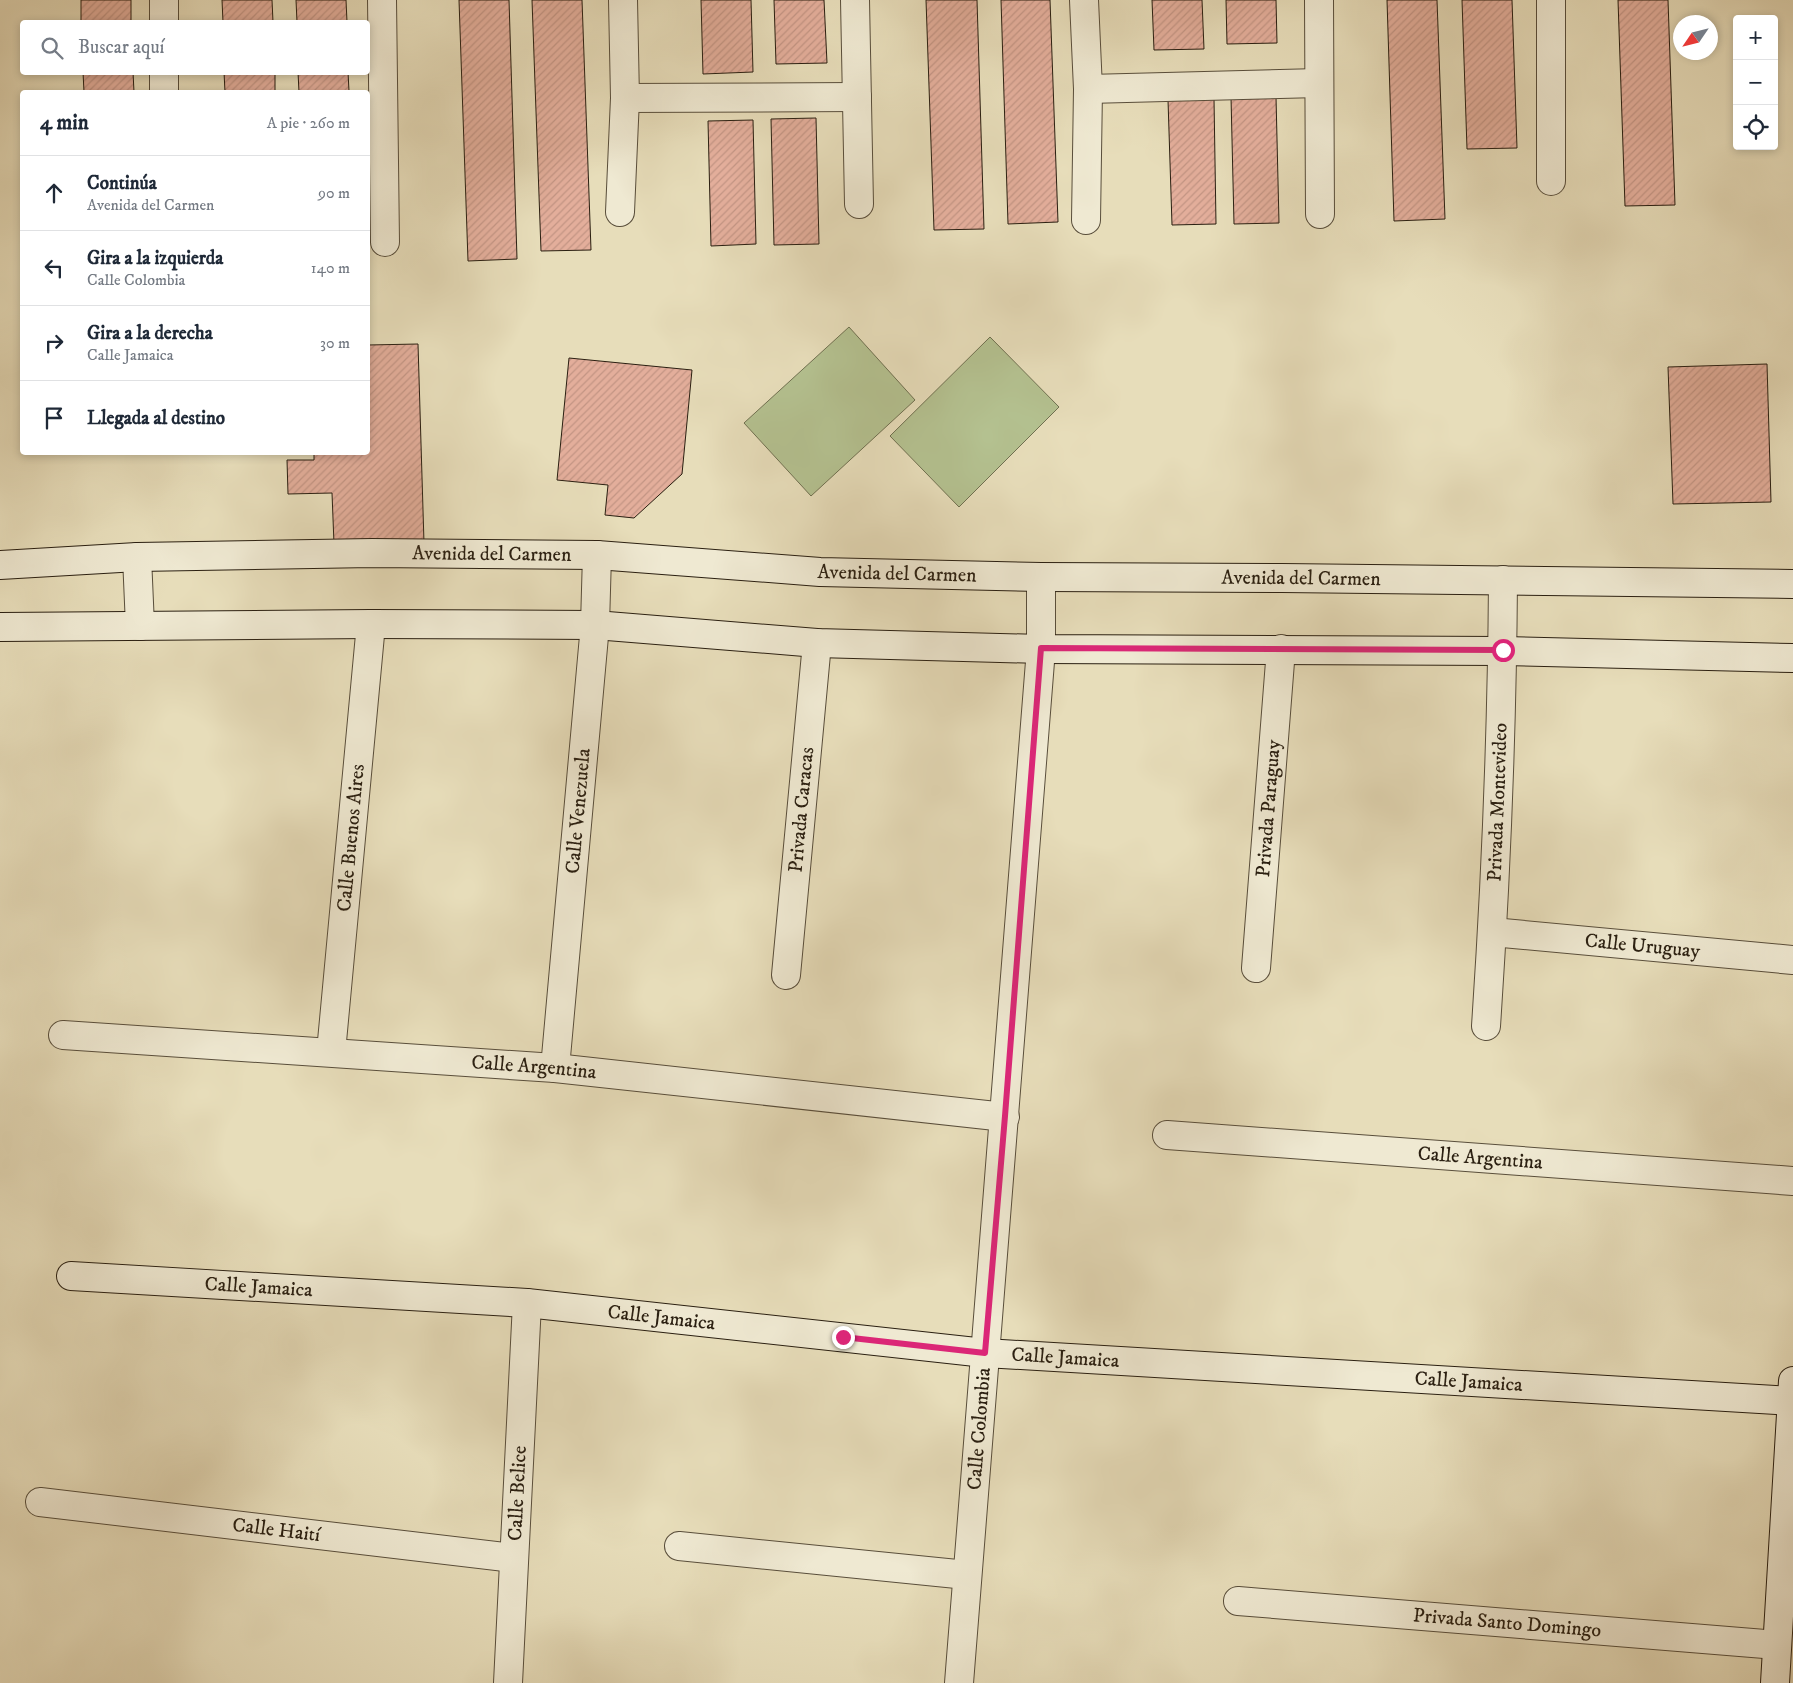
<!DOCTYPE html>
<html lang="es">
<meta charset="utf-8">
<style>
body{margin:0;font-family:"IM FELL DW Pica",serif;background:#f6f6f7;color:#1f2937}
.controls{position:absolute;right:15px;top:15px;display:grid;overflow:hidden;border-radius:5px;box-shadow:0 2px 8px #0003}
.controls button{width:45px;height:45px;display:grid;place-items:center;padding:0;border:0;border-bottom:1px solid #e0e1e3;background:#fff;color:#1f2937;font:25px sans-serif}
.compass{position:absolute;left:1673px;top:15px;width:45px;height:45px;border-radius:50%;background:#fff;box-shadow:0 2px 8px #0003;rotate:235deg}
.stop{position:absolute;width:15px;height:15px;margin:-11px;border:4px solid #db2777;border-radius:50%;background:#fff}
.stop.end{background:#db2777;border-color:#fff;box-shadow:0 1px 5px #0008}
.list{margin:0;padding:0;list-style:none}
h2{display:flex;justify-content:space-between;align-items:center;height:65px;margin:0;padding:0 20px;font-size:21px}
h2 small{font-size:16px;font-weight:400;color:#747a83}
.list li{display:grid;grid-template-columns:32px 1fr auto;gap:15px;align-items:center;box-sizing:border-box;height:75px;padding:0 20px;border-top:1px solid #e0e1e3}
.list b{display:block;font-size:19px;white-space:nowrap}
.list p{margin:0;font-size:16px;white-space:nowrap;color:#747a83}
.list em{font-size:16px;font-style:normal;color:#747a83}
.icon{flex:none;width:28px;height:28px;fill:none;stroke:currentColor;stroke-width:2;stroke-linecap:round;stroke-linejoin:round}
.map{position:relative;flex:none;width:1793px;height:1683px;overflow:hidden}
.search{position:absolute;background:#fff;box-shadow:0 2px 8px #0003;left:20px;top:20px;width:350px;height:55px;display:flex;align-items:center;gap:12px;box-sizing:border-box;padding:0 18px;border-radius:5px;color:#747a83;font-size:19px}
.panel{position:absolute;background:#fff;box-shadow:0 2px 8px #0003;left:20px;top:90px;width:350px;height:365px;border-radius:5px}
.map>svg:first-child{display:block}
.pitch{fill:#b4c190;stroke:#6f7050}
.building{fill:url(#building-hatch);stroke:#2a1f11}
.lines{fill:none;stroke-linecap:round;stroke-linejoin:round}
.street-casing{stroke:#594e3b;stroke-width:30}
.secondary-casing{stroke:#2a1f11;stroke-width:30}
.street{stroke:#efe9d2;stroke-width:28}
.secondary{stroke:#efe9d2;stroke-width:28}
.route{stroke:#db2777;stroke-width:6}
.labels{text-anchor:middle;dominant-baseline:central;stroke-width:4;stroke-linejoin:round;paint-order:stroke}
.street-label{font-size:20px;fill:#2a1f11;stroke:#efe9d2}
</style>
<div class="map">
<svg width="1793" height="1683" viewBox="0 0 1793 1683">
<defs>
<pattern id="building-hatch" width="6" height="6" patternUnits="userSpaceOnUse" patternTransform="scale(1.25)"><rect width="6" height="6" fill="#e3ae9b"/><path d="M-1 1l2-2M0 6l6-6M5 7l2-2" fill="none" stroke="#c39584"/></pattern>
</defs>
<rect width="100%" height="100%" fill="#e7ddba"/>
<filter id="stains"><feTurbulence type="fractalNoise" baseFrequency=".004" numOctaves="4"/><feColorMatrix values="0 0 0 0 .2 0 0 0 0 .09 0 0 0 0 .02 0 0 0 .5 -.17"/></filter>
<radialGradient id="worn" r=".72"><stop offset=".6" stop-color="#630" stop-opacity="0"/><stop offset="1" stop-color="#630" stop-opacity=".3"/></radialGradient>
<g class="pitch">
<path d="M 849,327 L 915,400 L 811,496 L 744,423 Z"/>
<path d="M 990,337 L 1059,407 L 959,507 L 890,436 Z"/>
</g>
<g class="building">
<rect x="81" y="0" width="50" height="22"/>
<path d="M 222,0 L 272,0 L 273,22 L 223,22 Z"/>
<path d="M 296,0 L 346,0 L 347,22 L 297,22 Z"/>
<path d="M 459,0 L 509,0 L 517,259 L 468,261 Z"/>
<path d="M 532,0 L 582,0 L 591,250 L 541,251 Z"/>
<path d="M 701,0 L 751,0 L 753,72 L 703,74 Z"/>
<path d="M 774,0 L 824,0 L 827,63 L 776,64 Z"/>
<path d="M 926,0 L 977,0 L 984,229 L 934,230 Z"/>
<path d="M 1001,0 L 1050,0 L 1058,222 L 1008,224 Z"/>
<path d="M 1152,0 L 1202,0 L 1204,49 L 1154,50 Z"/>
<path d="M 1226,0 L 1276,0 L 1277,43 L 1227,44 Z"/>
<path d="M 1387,0 L 1437,0 L 1445,219 L 1394,221 Z"/>
<path d="M 1462,0 L 1512,0 L 1517,148 L 1467,149 Z"/>
<path d="M 1618,0 L 1668,0 L 1675,205 L 1625,206 Z"/>
<path d="M 83,72 L 133,72 L 134,92 L 84,92 Z"/>
<path d="M 224,72 L 275,72 L 275,92 L 225,92 Z"/>
<path d="M 298,72 L 348,72 L 349,91 L 299,92 Z"/>
<path d="M 1231,97 L 1276,97 L 1279,223 L 1234,224 Z"/>
<path d="M 1214,99 L 1216,224 L 1172,225 L 1168,100 Z"/>
<path d="M 816,118 L 819,244 L 774,245 L 771,119 Z"/>
<path d="M 753,120 L 756,244 L 711,246 L 708,121 Z"/>
<path d="M 418,344 L 424,543 L 334,544 L 332,493 L 288,494 L 287,460 L 314,460 L 314,452 L 368,452 L 368,345 Z"/>
<path d="M 569,358 L 692,370 L 682,474 L 634,518 L 605,515 L 608,485 L 557,480 Z"/>
<path d="M 1767,364 L 1771,502 L 1673,504 L 1668,367 Z"/>
</g>
<g class="lines">
<defs>
<g id="street">
<path d="M 164,0 L 164,22"/>
<path d="M 382,0 L 385,242"/>
<path d="M 855,0 L 859,204"/>
<path d="M 1084,0 L 1088,89 L 1086,220"/>
<path d="M 1319,0 L 1320,214"/>
<path d="M 1551,0 L 1551,181"/>
<path d="M 164,72 L 164,92"/>
<path d="M 1088,89 L 1319,83"/>
<path d="M 625,98 L 857,97"/>
<path d="M 620,212 L 625,98 L 623,0"/>
<path d="M 137,557 L 140,626"/>
<path id="s1" d="M 1492,932 L 1793,960"/>
<path id="s2" d="M 1256,968 L 1281,649"/>
<path id="s3" d="M 786,975 L 817,643"/>
<path id="s4" d="M 1486,1026 C 1496,878 1502,729 1503,580"/>
<path id="s5" d="M 63,1035 L 555,1068 L 1005,1117"/>
<path id="s6" d="M 331,1052 L 371,624"/>
<path id="s7" d="M 555,1068 L 595,625 L 597,555"/>
<path id="s8" d="M 1167,1135 L 1793,1181"/>
<path id="s9" d="M 40,1502 L 513,1558"/>
<path d="M 679,1546 L 967,1575"/>
<path id="s10" d="M 1238,1601 L 1777,1645"/>
<path id="s11" d="M 508,1683 L 527,1303"/>
<path id="s12" d="M 959,1683 L 1041,649 L 1041,577"/>
</g>
<g id="secondary">
<path id="s13" d="M 0,565 L 137,557 L 372,553 L 597,555 L 820,572 L 1041,577 L 1282,578 L 1793,584"/>
<path d="M 0,627 L 371,624 L 595,625 L 817,643 L 1041,649 L 1503,651 L 1793,658"/>
<path id="s14" d="M 71,1276 L 527,1303 L 985,1353 L 1792,1401"/>
<path d="M 1775,1683 L 1793,1381"/>
</g>
</defs>
<use href="#street" class="street-casing"/>
<use href="#secondary" class="secondary-casing"/>
<use href="#street" class="street"/>
<use href="#secondary" class="secondary"/>
</g>
<g class="lines">
<path class="route" d="M 843,1337 L 985,1353 L 1005,1116 L 1041,648 L 1503,650"/>
</g>
<g class="labels">
<g class="street-label">
<text stroke="none"><textPath href="#s13" startOffset="492">Avenida del Carmen</textPath></text>
<text stroke="none"><textPath href="#s13" startOffset="898">Avenida del Carmen</textPath></text>
<text stroke="none"><textPath href="#s13" startOffset="1302">Avenida del Carmen</textPath></text>
<text stroke="none"><textPath href="#s4" startOffset="224">Privada Montevideo</textPath></text>
<text stroke="none"><textPath href="#s3" startOffset="166">Privada Caracas</textPath></text>
<text stroke="none"><textPath href="#s2" startOffset="160">Privada Paraguay</textPath></text>
<text stroke="none"><textPath href="#s7" startOffset="258">Calle Venezuela</textPath></text>
<text stroke="none"><textPath href="#s6" startOffset="215">Calle Buenos Aires</textPath></text>
<text stroke="none"><textPath href="#s1" startOffset="151">Calle Uruguay</textPath></text>
<text stroke="none"><textPath href="#s5" startOffset="472">Calle Argentina</textPath></text>
<text stroke="none"><textPath href="#s8" startOffset="314">Calle Argentina</textPath></text>
<text stroke="none"><textPath href="#s14" startOffset="188">Calle Jamaica</textPath></text>
<text stroke="none"><textPath href="#s14" startOffset="592">Calle Jamaica</textPath></text>
<text stroke="none"><textPath href="#s14" startOffset="998">Calle Jamaica</textPath></text>
<text stroke="none"><textPath href="#s14" startOffset="1402">Calle Jamaica</textPath></text>
<text stroke="none"><textPath href="#s12" startOffset="255">Calle Colombia</textPath></text>
<text stroke="none"><textPath href="#s11" startOffset="190">Calle Belice</textPath></text>
<text stroke="none"><textPath href="#s9" startOffset="238">Calle Haití</textPath></text>
<text stroke="none"><textPath href="#s10" startOffset="270">Privada Santo Domingo</textPath></text>
</g>
</g>
<rect width="100%" height="100%" filter="url(#stains)"/>
<rect width="100%" height="100%" fill="url(#worn)"/>
</svg>
<div class="controls">
<button>+</button>
<button>−</button>
<button><svg class="icon" aria-label="locate" viewBox="0 0 24 24"><circle cx="12" cy="12" r="6"/><path d="M12 2v4M12 18v4M2 12h4M18 12h4"/></svg></button>
</div>
<svg class="compass" viewBox="-18 -18 36 36"><path d="M0-13l5 13h-10z" fill="#e53935"/><path d="M0 13l5-13h-10z" fill="#747a83"/></svg>
<div class="stop" style="left:1503px;top:650px"></div>
<div class="stop end" style="left:843px;top:1337px"></div>
<div class="search"><svg class="icon" aria-label="search" viewBox="0 0 24 24"><circle cx="10" cy="10" r="6"/><path d="M15 15l6 6"/></svg>Buscar aquí</div>
<section class="panel">
<h2>4 min<small>A pie · 260 m</small></h2>
<ul class="list">
<li><svg class="icon" aria-label="ahead" viewBox="0 0 24 24"><path d="M12 20V5M6 11l6-6 6 6"/></svg><div><b>Continúa</b><p>Avenida del Carmen</p></div><em>90 m</em></li>
<li><svg class="icon" aria-label="left" viewBox="0 0 24 24"><path d="M17 20v-9H6M10 6l-5 5 5 5"/></svg><div><b>Gira a la izquierda</b><p>Calle Colombia</p></div><em>140 m</em></li>
<li><svg class="icon" aria-label="right" viewBox="0 0 24 24"><path d="M7 20v-9h11M14 6l5 5-5 5"/></svg><div><b>Gira a la derecha</b><p>Calle Jamaica</p></div><em>30 m</em></li>
<li><svg class="icon" aria-label="arrive" viewBox="0 0 24 24"><path d="M6 21V4h12l-3 4 3 4H6"/></svg><div><b>Llegada al destino</b></div></li>
</ul>
</section>
</div>
